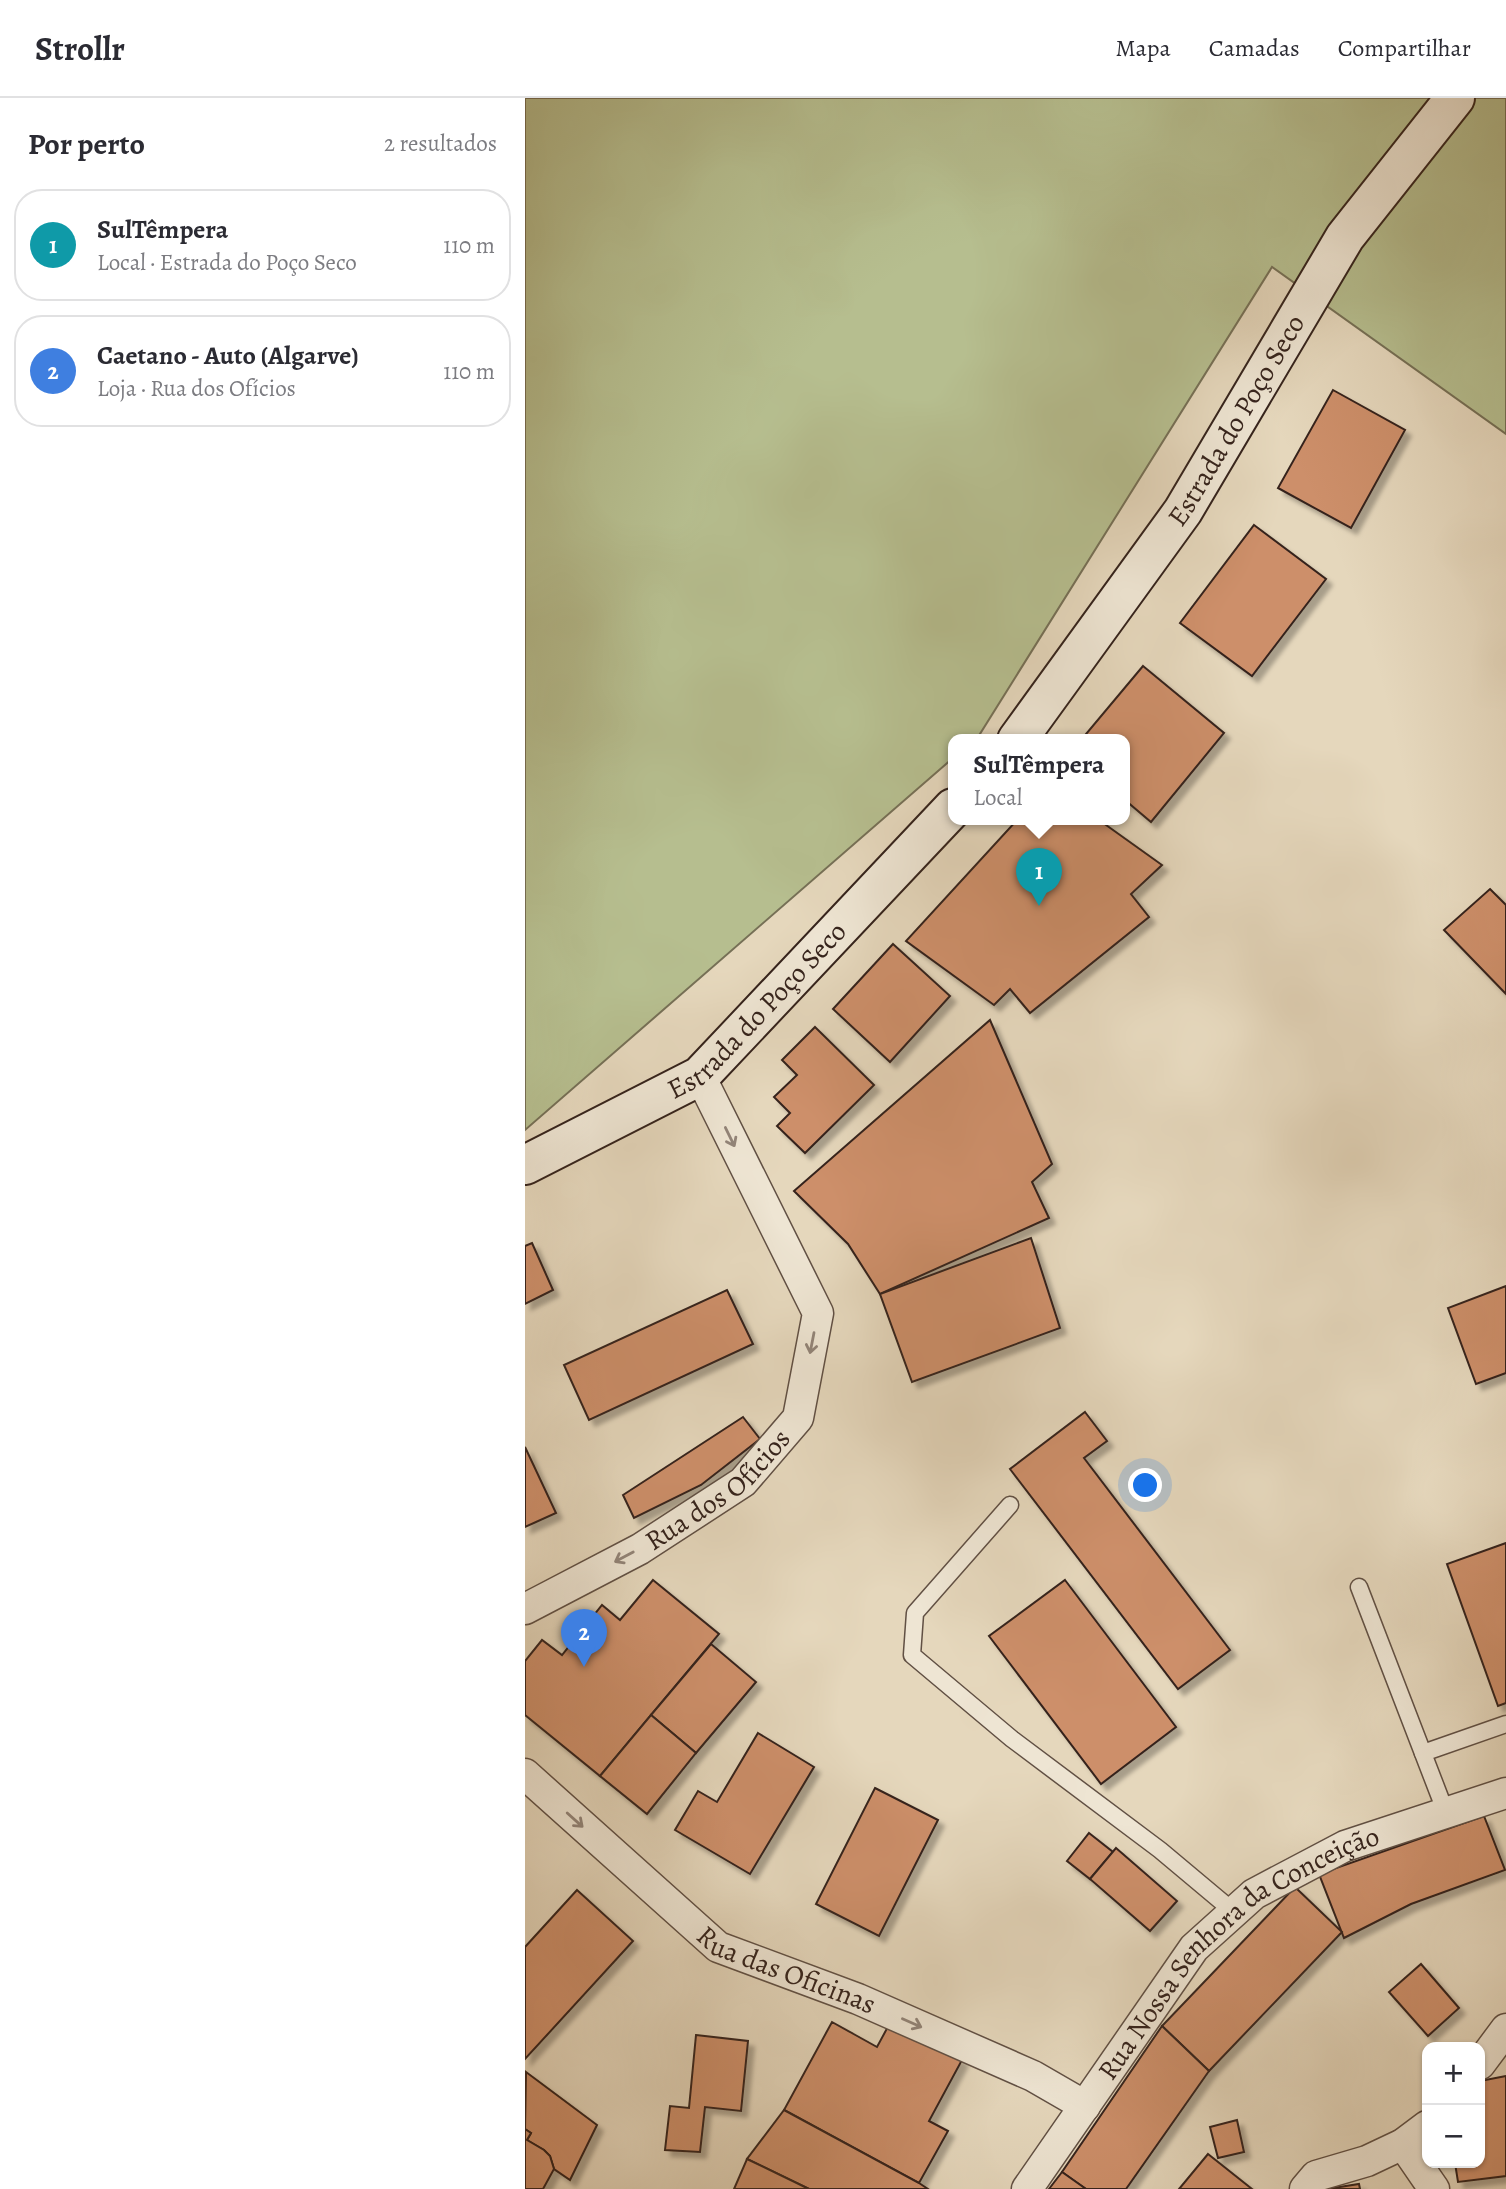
<!DOCTYPE html>
<html lang="pt">
<meta charset="utf-8">
<style>
body{margin:0;font-family:Alegreya,serif;background:#f2f2f3;color:#2b2b33}
.controls{position:absolute;right:21px;bottom:21px;display:grid;overflow:hidden;border-radius:14px;box-shadow:0 2px 5px #0004}
.controls button{width:63px;height:63px;display:grid;place-items:center;padding:0;border:0;border-bottom:2px solid #e1e1e2;background:#fff;color:#2b2b33;font:35px sans-serif}
.you{position:absolute;left:621px;top:1388px;width:24px;height:24px;margin:-18px;border:5px solid #fff;border-radius:50%;background:#1a73e8;box-shadow:0 0 0 10px #1a73e833}
.badge{display:grid;place-items:center;width:46px;height:46px;border-radius:50%;background:#ea580c;color:#fff;font-size:23px;font-weight:700}
.pin{position:absolute;translate:-50% -58px;filter:drop-shadow(0 2px 4px #0008)}
.pin::after{content:'';position:absolute;top:37px;width:24px;height:21px;background:inherit;clip-path:polygon(0 0,100% 0,50% 100%)}
.popup{position:absolute;left:423px;top:636px;width:182px;height:91px;box-sizing:border-box;display:grid;place-content:center;border-radius:14px;background:#fff;filter:drop-shadow(0 2px 5px #0005);font-size:23px;white-space:nowrap;color:#7c7c81}
.popup b{font-size:26px;color:#2b2b33}
.popup::after{content:'';position:absolute;left:50%;top:100%;margin-left:-14px;border:14px solid transparent;border-top-color:#fff}
.list{margin:0;padding:0;list-style:none}
h2{display:flex;justify-content:space-between;align-items:center;height:91px;margin:0;padding:0 28px;font-size:30px}
h2 small{font-size:23px;font-weight:400;color:#7c7c81}
.list li{display:grid;grid-template-columns:46px 1fr auto;gap:21px;align-items:center;box-sizing:border-box;height:112px;margin:0 14px 14px;padding:0 14px;border:2px solid #e1e1e2;border-radius:28px}
.list b{display:block;font-size:26px;white-space:nowrap}
.list p{margin:0;font-size:23px;white-space:nowrap;color:#7c7c81}
.list em{font-size:23px;font-style:normal;color:#7c7c81}
.map{position:relative;flex:none;width:981px;height:2091px;overflow:hidden}
header{display:flex;align-items:center;gap:42px;box-sizing:border-box;height:98px;padding:0 35px;background:#fff;border-bottom:2px solid #e1e1e2}
header strong{font-size:33px}
nav{display:flex;gap:38px;margin-inline-start:auto;font-size:24px}
main{display:flex}
aside{flex:1;background:#fff}
.map>svg:first-child{display:block}
.green{fill:#b6be8f;stroke:#767056;stroke-width:2}
.building{fill:#cd8f6a;stroke:#35231c;stroke-width:2;filter:url(#shadow)}
.lines{fill:none;stroke-linecap:round;stroke-linejoin:round}
.lane-casing{stroke:#615044;stroke-width:19}
.street-casing{stroke:#615044;stroke-width:33}
.secondary-casing{stroke:#35231c;stroke-width:42}
.lane{stroke:#eee5d3;stroke-width:16}
.street{stroke:#eee5d3;stroke-width:30}
.secondary{stroke:#eee5d3;stroke-width:38}
.oneway{stroke:#928478}
.labels{text-anchor:middle;dominant-baseline:central;stroke-width:5;stroke-linejoin:round;paint-order:stroke}
.street-label{font-size:28px;fill:#35231c;stroke:#eee5d3}
</style>
<header>
<strong>Strollr</strong>
<nav><a>Mapa</a><a>Camadas</a><a>Compartilhar</a></nav>
</header>
<main>
<aside>
<h2>Por perto<small>2 resultados</small></h2>
<ul class="list">
<li><span class="badge" style="background:#0f9aa8">1</span><div><b>SulTêmpera</b><p>Local · Estrada do Poço Seco</p></div><em>110 m</em></li>
<li><span class="badge" style="background:#3f7fe0">2</span><div><b>Caetano - Auto (Algarve)</b><p>Loja · Rua dos Ofícios</p></div><em>110 m</em></li>
</ul>
</aside>
<div class="map">
<svg width="981" height="2091" viewBox="0 0 981 2091">
<defs>
<filter id="shadow"><feDropShadow dx="6" dy="6" stdDeviation="2" flood-color="#0004"/></filter>
</defs>
<rect width="100%" height="100%" fill="#e5d7bc"/>
<filter id="stains"><feTurbulence type="fractalNoise" baseFrequency=".00286" numOctaves="4"/><feColorMatrix values="0 0 0 0 .2 0 0 0 0 .09 0 0 0 0 .02 0 0 0 .5 -.17"/></filter>
<radialGradient id="worn" r=".72"><stop offset=".6" stop-color="#630" stop-opacity="0"/><stop offset="1" stop-color="#630" stop-opacity=".3"/></radialGradient>
<path class="green" d="M 0,0 L 981,0 L 981,336 L 747,169 L 453,639 L 450,642 L 428,642 L 428,660 L 0,1032 Z"/>
<g class="building">
<path d="M 808,292 L 880,332 L 826,430 L 753,390 Z"/>
<path d="M 729,427 L 801,481 L 727,578 L 655,525 Z"/>
<path d="M 618,568 L 699,635 L 626,724 L 600,702 L 600,642 L 556,642 Z"/>
<path d="M 492,722 L 574,722 L 637,767 L 606,796 L 624,819 L 505,915 L 485,891 L 469,907 L 381,843 Z"/>
<path d="M 965,791 L 981,807 L 981,896 L 919,832 Z"/>
<path d="M 368,846 L 425,898 L 365,964 L 308,911 Z"/>
<path d="M 465,922 L 527,1066 L 507,1084 L 524,1120 L 355,1196 L 323,1146 L 269,1093 Z"/>
<path d="M 290,929 L 349,987 L 280,1055 L 252,1028 L 265,1015 L 249,999 L 272,977 L 257,962 Z"/>
<path d="M 506,1140 L 535,1230 L 387,1284 L 355,1196 Z"/>
<path d="M 7,1145 L 28,1192 L 0,1206 L 0,1148 Z"/>
<path d="M 981,1188 L 981,1275 L 951,1286 L 923,1210 Z"/>
<path d="M 202,1192 L 228,1246 L 64,1322 L 39,1267 Z"/>
<path d="M 560,1314 L 582,1343 L 559,1360 L 705,1552 L 653,1591 L 485,1371 Z"/>
<path d="M 218,1319 L 235,1341 L 176,1387 L 109,1420 L 98,1397 Z"/>
<path d="M 0,1349 L 31,1415 L 0,1429 Z"/>
<path d="M 981,1445 L 981,1605 L 973,1608 L 922,1466 Z"/>
<path d="M 128,1482 L 194,1536 L 75,1678 L 0,1617 L 0,1563 L 17,1542 L 37,1557 L 77,1507 L 95,1522 Z"/>
<path d="M 540,1482 L 651,1629 L 576,1686 L 464,1538 Z"/>
<path d="M 186,1546 L 231,1584 L 171,1655 L 126,1617 Z"/>
<path d="M 126,1617 L 171,1655 L 122,1716 L 75,1678 Z"/>
<path d="M 233,1635 L 289,1669 L 225,1776 L 150,1732 L 173,1693 L 192,1704 Z"/>
<path d="M 350,1690 L 413,1722 L 354,1838 L 291,1806 Z"/>
<path d="M 959,1718 L 980,1772 L 886,1806 L 819,1840 L 794,1776 Z"/>
<path d="M 564,1735 L 588,1754 L 565,1781 L 542,1763 Z"/>
<path d="M 591,1750 L 652,1803 L 625,1833 L 565,1781 Z"/>
<path d="M 770,1789 L 817,1834 L 684,1973 L 637,1928 Z"/>
<path d="M 52,1792 L 108,1843 L 0,1961 L 0,1849 Z"/>
<path d="M 896,1866 L 934,1910 L 903,1938 L 864,1894 Z"/>
<path d="M 366,1923 L 437,1962 L 404,2023 L 423,2033 L 394,2085 L 259,2012 L 307,1924 L 352,1949 Z"/>
<path d="M 637,1928 L 684,1973 L 601,2091 L 561,2091 L 537,2074 Z"/>
<path d="M 171,1937 L 223,1943 L 216,2013 L 180,2009 L 175,2054 L 140,2052 L 145,2008 L 164,2010 Z"/>
<path d="M 1,1974 L 72,2027 L 45,2082 L 29,2071 L 25,2058 L 19,2052 L 2,2042 L 6,2035 L 0,2031 Z"/>
<path d="M 981,1978 L 981,2078 L 933,2084 L 930,2065 L 955,2065 L 955,2017 L 959,2016 L 955,1983 Z"/>
<path d="M 259,2012 L 394,2085 L 403,2091 L 284,2091 L 222,2061 Z"/>
<path d="M 712,2022 L 719,2054 L 693,2060 L 685,2029 Z"/>
<path d="M 0,2031 L 6,2035 L 2,2042 L 19,2052 L 25,2058 L 29,2071 L 18,2091 L 0,2091 Z"/>
<path d="M 683,2056 L 727,2091 L 654,2091 Z"/>
<path d="M 222,2061 L 284,2091 L 209,2091 Z"/>
<path d="M 537,2074 L 561,2091 L 524,2091 Z"/>
<path d="M 834,2086 L 835,2091 L 802,2091 Z"/>
</g>
<g class="lines">
<defs>
<g id="lane">
<path d="M 485,1407 L 390,1515 L 387,1557 L 487,1641 L 635,1752 L 709,1814"/>
<path d="M 834,1489 L 921,1715"/>
<path d="M 898,1655 L 981,1626"/>
</g>
<g id="street">
<path id="s1" d="M 0,1511 L 115,1451 L 218,1384 L 273,1320 L 293,1215 L 175,978"/>
<path id="s2" d="M 0,1676 L 193,1849 L 333,1901 L 508,1978 L 560,2008"/>
<path d="M 955,1966 L 981,1931"/>
<path d="M 878,2046 L 909,2091"/>
<path id="s3" d="M 502,2091 L 669,1850 L 729,1796 L 820,1748 L 981,1695"/>
<path d="M 780,2091 L 791,2078 L 842,2063 L 878,2046 L 902,2028"/>
</g>
<g id="secondary">
<path id="s4" d="M 492,642 L 658,413 L 820,139 L 930,0"/>
<path id="s5" d="M 0,1067 L 175,978 L 428,710"/>
</g>
</defs>
<use href="#lane" class="lane-casing"/>
<use href="#street" class="street-casing"/>
<use href="#secondary" class="secondary-casing"/>
<use href="#lane" class="lane"/>
<use href="#street" class="street"/>
<use href="#secondary" class="secondary"/>
</g>
<defs><path id="oneway-shaft" d="M-6 0H5M1.5-3L5.5 0L1.5 3" fill="none" stroke-width="1.6" stroke-linecap="round" stroke-linejoin="round" transform="scale(1.75)"/></defs>
<g class="oneway">
<use href="#oneway-shaft" transform="translate(205 1039) rotate(64)"/>
<use href="#oneway-shaft" transform="translate(287 1245) rotate(101)"/>
<use href="#oneway-shaft" transform="translate(99 1459) rotate(152)"/>
<use href="#oneway-shaft" transform="translate(50 1722) rotate(42)"/>
<use href="#oneway-shaft" transform="translate(387 1925) rotate(24)"/>
</g>
<g class="labels">
<g class="street-label">
<text stroke="none"><textPath href="#s4" startOffset="388">Estrada do Poço Seco</textPath></text>
<text stroke="none"><textPath href="#s5" startOffset="282">Estrada do Poço Seco</textPath></text>
<text stroke="none"><textPath href="#s1" startOffset="228">Rua dos Ofícios</textPath></text>
<text stroke="none"><textPath href="#s3" startOffset="324">Rua Nossa Senhora da Conceição</textPath></text>
<text stroke="none"><textPath href="#s2" startOffset="331">Rua das Oficinas</textPath></text>
</g>
</g>
<rect width="100%" height="100%" filter="url(#stains)"/>
<rect width="100%" height="100%" fill="url(#worn)"/>
</svg>
<div class="controls">
<button>+</button>
<button>−</button>
</div>
<div class="you"></div>
<div class="pin badge" style="left:514px;top:808px;background:#0f9aa8">1</div>
<div class="popup"><b>SulTêmpera</b>Local</div>
<div class="pin badge" style="left:59px;top:1569px;background:#3f7fe0">2</div>
</div>
</main>
